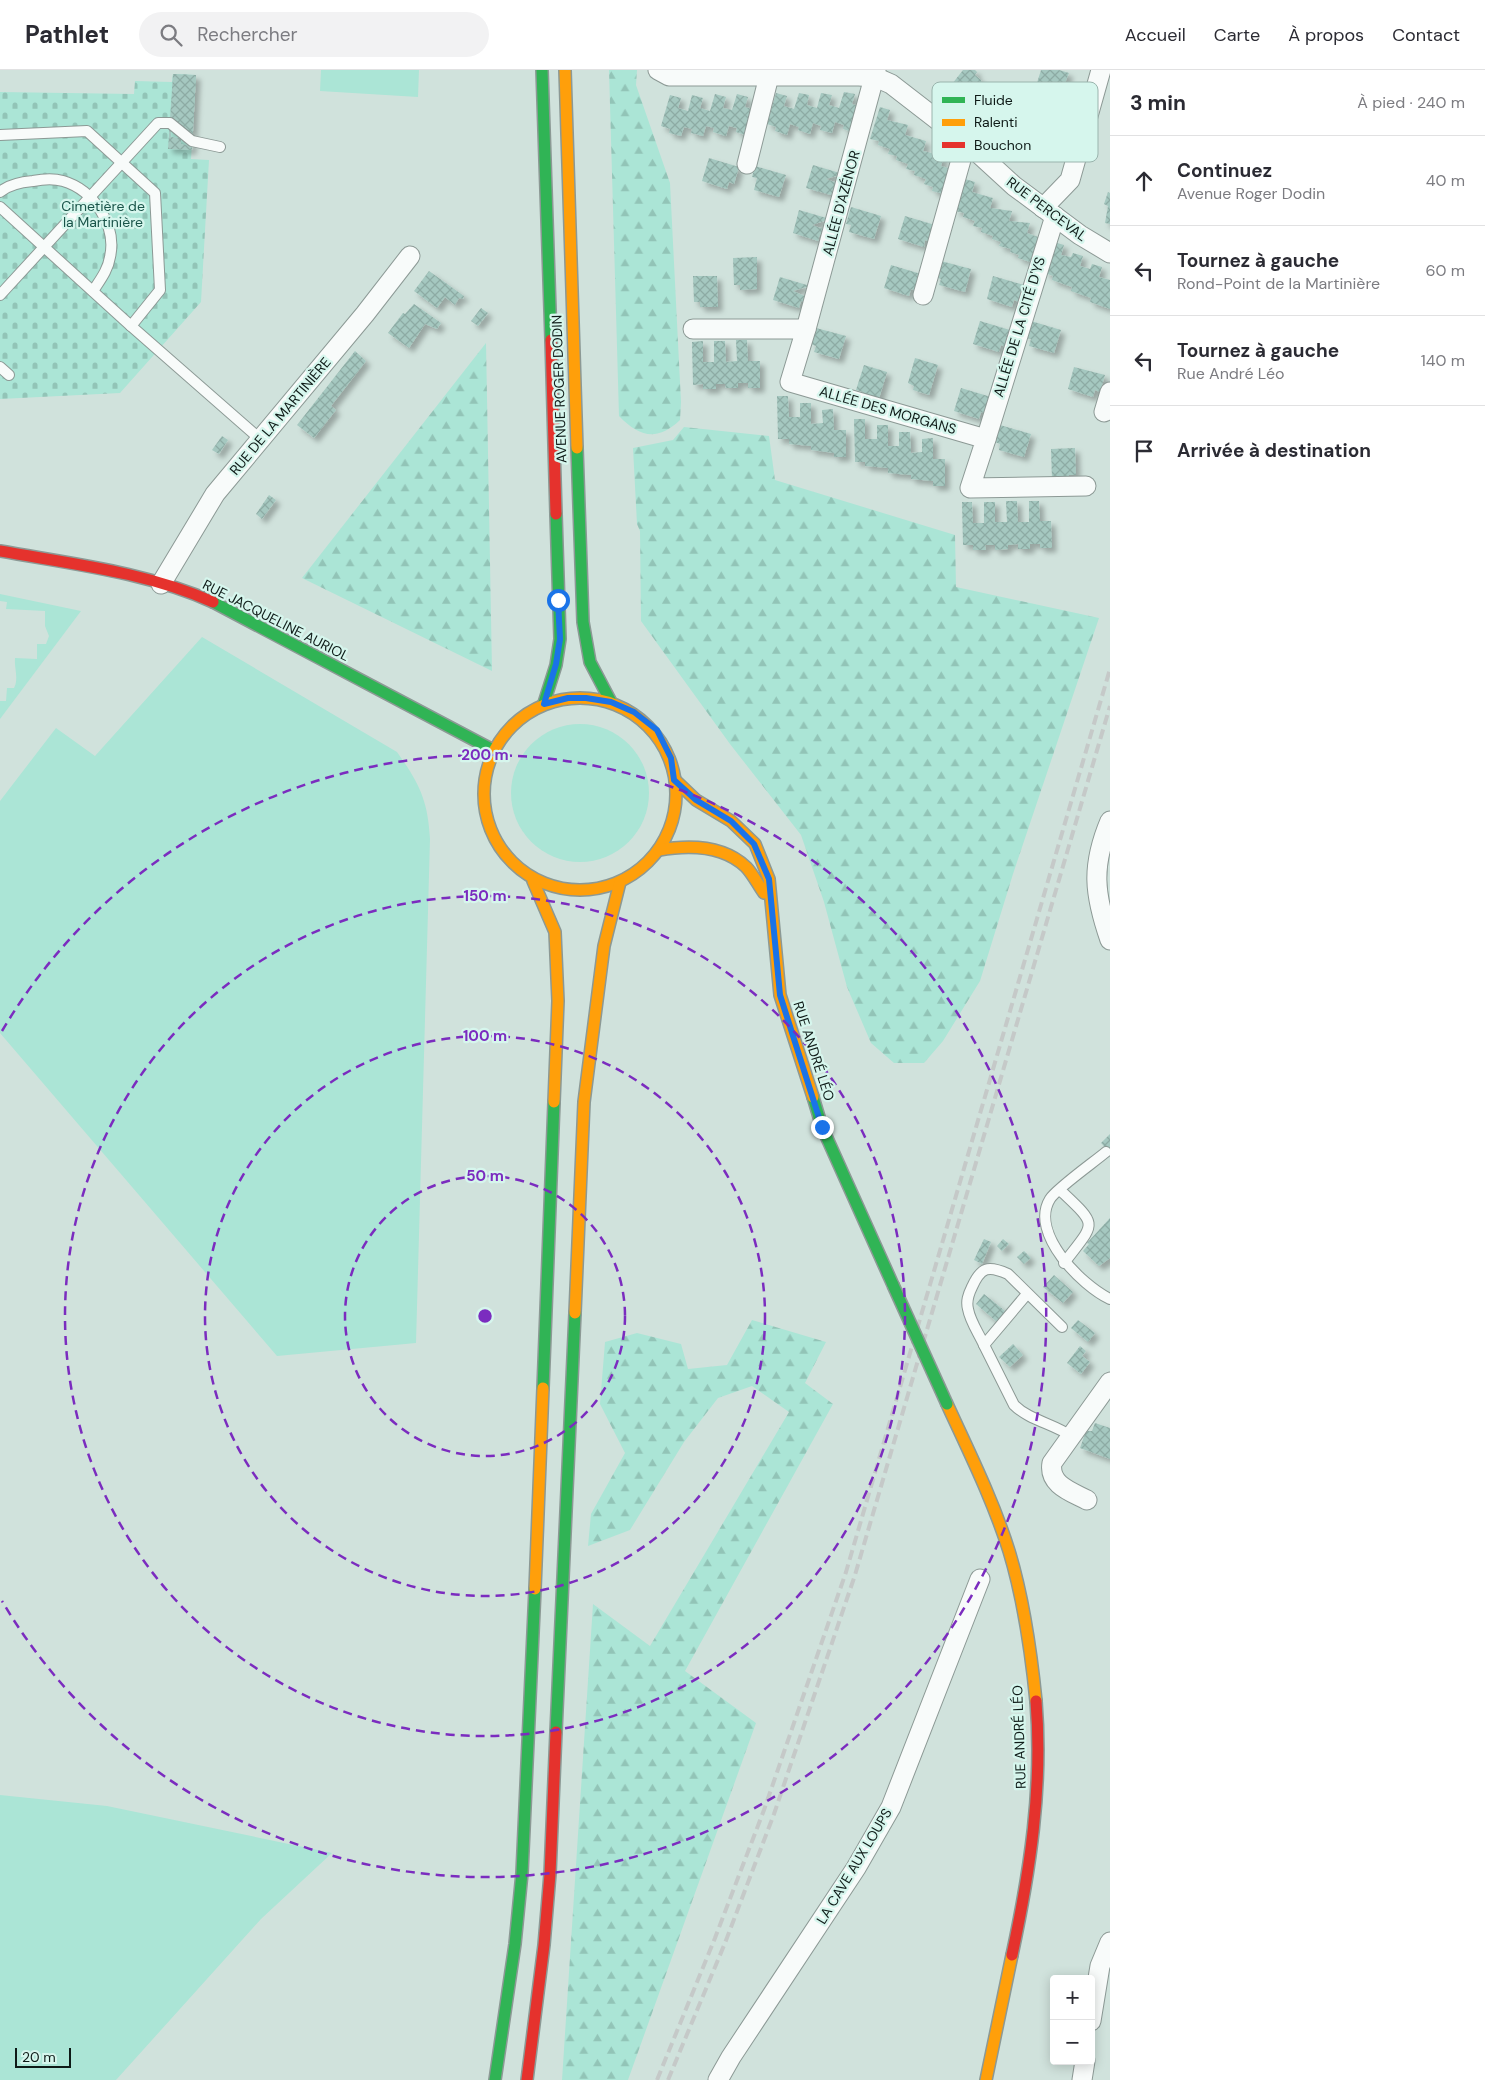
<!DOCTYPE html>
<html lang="fr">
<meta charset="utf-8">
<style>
body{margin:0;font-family:"DM Sans",sans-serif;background:#f2f2f3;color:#2b2b33}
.controls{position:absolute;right:15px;bottom:15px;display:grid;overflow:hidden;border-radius:5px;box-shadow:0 2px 12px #0003}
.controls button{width:45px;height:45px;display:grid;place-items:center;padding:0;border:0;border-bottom:1px solid #e1e1e2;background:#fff;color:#2b2b33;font:25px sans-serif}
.scale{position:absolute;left:15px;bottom:12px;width:56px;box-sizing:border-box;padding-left:5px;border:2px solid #0e1a17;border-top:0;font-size:14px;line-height:18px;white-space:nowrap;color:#0e1a17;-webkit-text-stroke:4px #d6f6ed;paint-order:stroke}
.stop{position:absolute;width:15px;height:15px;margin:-11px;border:4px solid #1a73e8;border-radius:50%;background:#fff}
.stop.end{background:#1a73e8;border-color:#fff;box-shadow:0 1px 5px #0008}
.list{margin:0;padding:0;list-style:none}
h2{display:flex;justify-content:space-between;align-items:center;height:65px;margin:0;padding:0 20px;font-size:21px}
h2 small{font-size:16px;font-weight:400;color:#7c7c81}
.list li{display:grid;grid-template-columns:32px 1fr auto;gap:15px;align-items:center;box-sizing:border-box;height:90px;padding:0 20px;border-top:1px solid #e1e1e2}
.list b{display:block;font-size:19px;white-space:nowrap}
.list p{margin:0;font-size:16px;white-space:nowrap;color:#7c7c81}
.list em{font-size:16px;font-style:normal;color:#7c7c81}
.icon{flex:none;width:28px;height:28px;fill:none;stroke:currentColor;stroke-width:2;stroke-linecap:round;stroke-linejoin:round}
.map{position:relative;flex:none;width:1110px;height:2010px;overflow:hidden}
header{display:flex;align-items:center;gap:30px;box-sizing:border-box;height:70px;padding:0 25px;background:#fff;border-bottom:1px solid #e1e1e2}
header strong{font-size:24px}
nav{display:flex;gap:28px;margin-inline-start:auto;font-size:18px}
.search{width:350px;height:45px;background:#f2f2f3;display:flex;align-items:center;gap:12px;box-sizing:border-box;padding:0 18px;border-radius:28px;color:#7c7c81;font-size:19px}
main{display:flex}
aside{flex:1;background:#fff}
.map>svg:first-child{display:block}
.green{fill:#abe5d6}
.forest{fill:url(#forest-firs)}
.cemetery{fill:url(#cemetery-stones)}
.building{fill:url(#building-cross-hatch);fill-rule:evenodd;filter:url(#shadow)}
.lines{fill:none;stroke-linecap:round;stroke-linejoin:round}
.lane-casing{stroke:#8c9995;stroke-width:12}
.street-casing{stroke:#8c9995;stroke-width:21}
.fast-casing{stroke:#8c9995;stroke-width:14}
.slow-casing{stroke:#8c9995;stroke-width:14}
.jam-casing{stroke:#8c9995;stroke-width:14}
.lane{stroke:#f8fbfa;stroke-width:10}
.street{stroke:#f8fbfa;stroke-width:19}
.fast{stroke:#30b455;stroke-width:11}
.slow{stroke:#ff9f0a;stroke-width:11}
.jam{stroke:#e5322d;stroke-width:11}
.rail{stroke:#c5c9c8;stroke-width:4;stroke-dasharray:10 5;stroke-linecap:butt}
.fast-bridge-casing{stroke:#8c9995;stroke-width:14;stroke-linecap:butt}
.fast-bridge{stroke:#30b455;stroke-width:11}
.route{stroke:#1a73e8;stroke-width:6}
.ring{fill:none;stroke:#7b2cbf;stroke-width:2.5;stroke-dasharray:9 6}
.labels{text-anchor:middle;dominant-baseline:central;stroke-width:4.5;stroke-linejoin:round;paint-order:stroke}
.street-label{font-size:14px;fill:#0e1a17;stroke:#d6f6ed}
.park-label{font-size:14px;fill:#195449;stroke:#d6f6ed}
.key{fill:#d6f6ed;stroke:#9ab4ad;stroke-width:1}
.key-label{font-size:14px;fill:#0e1a17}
.centre{fill:#7b2cbf;stroke:#d6f6ed;stroke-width:2.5}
.ring-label{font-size:15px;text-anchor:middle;font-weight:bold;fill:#7b2cbf;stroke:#d6f6ed;stroke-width:4.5;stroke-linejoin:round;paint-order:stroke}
</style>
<header>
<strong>Pathlet</strong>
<div class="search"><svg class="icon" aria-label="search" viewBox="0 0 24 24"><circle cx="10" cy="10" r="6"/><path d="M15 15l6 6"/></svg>Rechercher</div>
<nav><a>Accueil</a><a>Carte</a><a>À propos</a><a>Contact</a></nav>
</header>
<main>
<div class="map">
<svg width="1110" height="2010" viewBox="0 0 1110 2010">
<defs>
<pattern id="forest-firs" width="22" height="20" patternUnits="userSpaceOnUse" patternTransform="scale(1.25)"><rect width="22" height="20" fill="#abe5d6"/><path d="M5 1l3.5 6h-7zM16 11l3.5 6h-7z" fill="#92c4b7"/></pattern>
<pattern id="cemetery-stones" width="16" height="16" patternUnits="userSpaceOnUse" patternTransform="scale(1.25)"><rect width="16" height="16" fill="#abe5d6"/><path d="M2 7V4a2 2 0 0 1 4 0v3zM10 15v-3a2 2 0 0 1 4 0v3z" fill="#92c4b7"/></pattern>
<pattern id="building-cross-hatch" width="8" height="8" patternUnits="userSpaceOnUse" patternTransform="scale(1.25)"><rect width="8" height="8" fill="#a5c8c0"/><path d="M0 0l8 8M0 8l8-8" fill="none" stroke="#8daba4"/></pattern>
<filter id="shadow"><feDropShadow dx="4.5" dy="4.5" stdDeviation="2.5" flood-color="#0004"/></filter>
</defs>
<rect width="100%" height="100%" fill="#d0e2dc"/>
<g class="green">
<path d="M 321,0 L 419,0 L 418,27 L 320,21 Z"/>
<path d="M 0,524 L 81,541 L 0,649 L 0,631 L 6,631 L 7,618 L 14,618 C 19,609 14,598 15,588 L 37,589 L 37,574 L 46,574 L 49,566 L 45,556 L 45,541 L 6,539 L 7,532 L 0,531 Z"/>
<path d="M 202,567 L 397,682 C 419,713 428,730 430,769 L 416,1273 L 277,1286 L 0,963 L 0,731 L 56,658 L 95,686 Z"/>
<circle cx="580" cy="723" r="69"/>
<path d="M 0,1725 L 107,1736 L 332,1783 L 261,1849 L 116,2010 L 0,2010 Z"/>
</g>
<g class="forest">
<path d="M 609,0 L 637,0 L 636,15 L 670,113 L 681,332 L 680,350 C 658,371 640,368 619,346 Z"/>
<path d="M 486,273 L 492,601 L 302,508 Z"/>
<path d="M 684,357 L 769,366 L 775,410 L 955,465 L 956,517 L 1099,548 L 1013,804 L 980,911 L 943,971 L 924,993 L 894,993 L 871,973 L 847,917 L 824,832 L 801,765 L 730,674 L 641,551 L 640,461 L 637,454 L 633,378 L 673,370 Z"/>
<path d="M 752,1250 L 826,1272 L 805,1313 L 833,1334 L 685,1601 L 756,1653 L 628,2010 L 562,2010 L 593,1534 L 650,1576 L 789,1342 L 752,1316 L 718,1328 L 684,1372 L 630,1460 L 588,1476 L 591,1444 L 625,1383 L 600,1334 L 605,1272 L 637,1263 L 681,1274 L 688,1299 L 727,1295 Z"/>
</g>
<path class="cemetery" d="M 173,4 L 196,5 L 191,89 L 209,90 L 201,232 L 120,323 L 0,329 L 0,22 L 134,24 L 135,11 L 172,12 Z"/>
<g class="building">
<path d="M 963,0 L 975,0 L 977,2 L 975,5 L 981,10 L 982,16 L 991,23 L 978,42 L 974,43 L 961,31 L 958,35 L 945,23 Z"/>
<path d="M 1041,0 L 1059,0 L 1069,3 L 1059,28 L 1061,31 L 1059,38 L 1056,39 L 1047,37 L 1044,33 L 1032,29 Z"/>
<path d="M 173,4 L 196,5 L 192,80 L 168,79 ZM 171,60 L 189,61 L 188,75 L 181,74 L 181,68 L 171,67 Z"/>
<path d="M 844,22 L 855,24 L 852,34 L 862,37 L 855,63 L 843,59 L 844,55 L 835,52 L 832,63 L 820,60 L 821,56 L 813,53 L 810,64 L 798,60 L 799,57 L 790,54 L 787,65 L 775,61 L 776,57 L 767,54 L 776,23 L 787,26 L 784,36 L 794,39 L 799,23 L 809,25 L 807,35 L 817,38 L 821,23 L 832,25 L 829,35 L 839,38 Z"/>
<path d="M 715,24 L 726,27 L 723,38 L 732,40 L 737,24 L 748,27 L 745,37 L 756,40 L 748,66 L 736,62 L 737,58 L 729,56 L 726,66 L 713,62 L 714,58 L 706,56 L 703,66 L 691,63 L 692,59 L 684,57 L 681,66 L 669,63 L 670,59 L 661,56 L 670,25 L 681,28 L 678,38 L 688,41 L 692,25 L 703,28 L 700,38 L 710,41 Z"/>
<path d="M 880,37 L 890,40 L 887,50 L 908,55 L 905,65 L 926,71 L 923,81 L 944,86 L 941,96 L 952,99 L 944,124 L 932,121 L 933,117 L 924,114 L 926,109 L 914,105 L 915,101 L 906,99 L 908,94 L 896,90 L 897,86 L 888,84 L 890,79 L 878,75 L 879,71 L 870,69 Z"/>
<path d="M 709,88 L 739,97 L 734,114 L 729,112 L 727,119 L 702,111 Z"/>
<path d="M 813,95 L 843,104 L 826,109 L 840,114 L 838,120 L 833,119 L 831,125 L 806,118 Z"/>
<path d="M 755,96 L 786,105 L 779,127 L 754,120 L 757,108 L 752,107 Z"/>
<path d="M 965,109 L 975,112 L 972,122 L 993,128 L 990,138 L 1012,141 L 1009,151 L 1030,153 L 1027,163 L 1038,167 L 1030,192 L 1018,188 L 1019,185 L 1010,182 L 1011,179 L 999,176 L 1001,172 L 992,169 L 993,166 L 981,162 L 982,158 L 973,156 L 975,151 L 963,147 L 964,143 L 955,141 Z"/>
<path d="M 1108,122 L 1110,123 L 1110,154 L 1105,153 L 1108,136 L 1104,134 Z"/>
<path d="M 851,137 L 881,146 L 874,169 L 849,162 L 851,155 L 846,154 Z"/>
<path d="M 799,140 L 830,149 L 812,155 L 826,160 L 825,166 L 820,164 L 818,171 L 793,163 Z"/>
<path d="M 905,146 L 935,155 L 930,172 L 925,170 L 924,177 L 898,169 Z"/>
<path d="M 1054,172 L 1064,175 L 1061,185 L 1071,187 L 1073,183 L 1083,186 L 1080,196 L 1090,199 L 1092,194 L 1102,197 L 1099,207 L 1110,210 L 1110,239 L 1090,232 L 1091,228 L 1071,221 L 1072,217 L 1052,210 L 1053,206 L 1045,203 Z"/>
<path d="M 757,187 L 757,219 L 740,220 L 740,215 L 734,215 L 733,188 Z"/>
<path d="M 941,191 L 971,199 L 965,222 L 939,215 L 941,209 L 936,207 Z"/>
<path d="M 891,195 L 921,204 L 916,221 L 911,219 L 909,226 L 884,218 Z"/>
<path d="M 429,201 L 464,226 L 463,229 L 459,228 L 455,235 L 445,227 L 437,238 L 414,221 Z"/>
<path d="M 693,206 L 717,206 L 718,237 L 700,237 L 700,232 L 694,232 Z"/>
<path d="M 993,206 L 1024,215 L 1019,232 L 1014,230 L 1012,237 L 987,229 Z"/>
<path d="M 780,207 L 810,216 L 793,221 L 807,227 L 805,233 L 801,231 L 799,238 L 773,230 Z"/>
<path d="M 414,234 L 441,253 L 437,259 L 425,254 L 409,278 L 388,263 L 403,243 L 405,244 Z"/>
<path d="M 481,238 L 488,243 L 478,256 L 471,251 Z"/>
<path d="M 980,251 L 1010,260 L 1006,277 L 1001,275 L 999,282 L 973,274 Z"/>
<path d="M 1031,251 L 1061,260 L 1054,283 L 1029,276 L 1031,269 L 1026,268 Z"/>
<path d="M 816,258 L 846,266 L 839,289 L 814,282 L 816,276 L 811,274 Z"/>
<path d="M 736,270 L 747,270 L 748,291 L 760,291 L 760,318 L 748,318 L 748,313 L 738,313 L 738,318 L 726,318 L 725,314 L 716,314 L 716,319 L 703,319 L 703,314 L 693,315 L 692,272 L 703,271 L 703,292 L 714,292 L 714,271 L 725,271 L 726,292 L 737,291 Z"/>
<path d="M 355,281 L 366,291 L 331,336 L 336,340 L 314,368 L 297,355 Z"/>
<path d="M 915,288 L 938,295 L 929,325 L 913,320 L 914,316 L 908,313 Z"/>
<path d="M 864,295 L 887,302 L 878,332 L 862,327 L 863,322 L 856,320 Z"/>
<path d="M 1074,297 L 1105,305 L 1100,322 L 1095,320 L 1093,327 L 1068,319 Z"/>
<path d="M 961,318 L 991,327 L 986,344 L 981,342 L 979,349 L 954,341 Z"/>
<path d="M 777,326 L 788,326 L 789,347 L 800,347 L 800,333 L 811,333 L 811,354 L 823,353 L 822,340 L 833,339 L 834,360 L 846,360 L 846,387 L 834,387 L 834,383 L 811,380 L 811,376 L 789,374 L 789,369 L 778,369 Z"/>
<path d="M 854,349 L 865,349 L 865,369 L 877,369 L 877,355 L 888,355 L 888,376 L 899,376 L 899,362 L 910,362 L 911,383 L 922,382 L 922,369 L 933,368 L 933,389 L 945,389 L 945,416 L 933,416 L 933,411 L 911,409 L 911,405 L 888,403 L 888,398 L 865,396 L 865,392 L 855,392 Z"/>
<path d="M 1000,355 L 1031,364 L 1024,387 L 999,380 L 1000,374 L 995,372 Z"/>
<path d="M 222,366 L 228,370 L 219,384 L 212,380 Z"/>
<path d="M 1075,378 L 1076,405 L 1069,405 L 1069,410 L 1052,410 L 1051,379 Z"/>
<path d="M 269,425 L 276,430 L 262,449 L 256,444 Z"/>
<path d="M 1006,431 L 1017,431 L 1018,452 L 1029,452 L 1029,431 L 1039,431 L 1040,451 L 1051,451 L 1052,478 L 1040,478 L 1040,474 L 1030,474 L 1030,479 L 1018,479 L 1018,474 L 1008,475 L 1008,479 L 995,480 L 995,475 L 985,475 L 986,480 L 973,480 L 973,475 L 963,475 L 962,432 L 972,432 L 973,453 L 984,453 L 984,432 L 995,432 L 995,452 L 1007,452 Z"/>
<path d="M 1110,1064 L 1110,1082 L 1101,1073 Z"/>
<path d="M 1110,1148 L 1110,1188 L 1099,1196 L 1083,1181 L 1089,1174 L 1087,1173 Z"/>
<path d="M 984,1169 L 991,1172 L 982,1194 L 974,1190 Z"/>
<path d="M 1003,1169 L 1009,1174 L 1002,1181 L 997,1176 Z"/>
<path d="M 1024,1181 L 1031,1188 L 1024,1194 L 1017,1187 Z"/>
<path d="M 1054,1205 L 1073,1222 L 1063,1233 L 1043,1217 Z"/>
<path d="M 984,1224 L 1005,1241 L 997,1252 L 976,1234 Z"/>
<path d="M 1078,1250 L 1095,1263 L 1088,1272 L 1071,1258 Z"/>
<path d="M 1013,1274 L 1023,1285 L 1010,1297 L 999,1287 Z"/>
<path d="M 1080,1276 L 1086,1281 L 1082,1286 L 1090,1292 L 1081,1304 L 1067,1293 Z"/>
<path d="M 1095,1353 L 1110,1358 L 1110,1389 L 1080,1378 L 1086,1361 L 1092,1361 Z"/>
</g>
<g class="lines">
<defs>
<g id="lane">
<path d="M 0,65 L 87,61 L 155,123 L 160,220 L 131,256 L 0,137"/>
<path d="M 0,122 C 8,115 22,112 33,111 C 43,109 53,108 63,111 C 94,120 117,156 110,187 C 108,200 100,210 93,221"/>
<path d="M 0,225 L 158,53 L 170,53 L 192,71 L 220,77"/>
<path d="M 131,256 L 260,369"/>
<path d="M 0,297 L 9,305"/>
<path d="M 1106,1082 C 1094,1092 1056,1119 1050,1129 C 1029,1163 1082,1216 1110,1229"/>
<path d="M 1060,1120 C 1099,1157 1096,1151 1064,1193"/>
<path d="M 1027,1224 L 984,1275 L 1014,1335 C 1029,1350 1054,1354 1071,1366"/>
<path d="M 984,1275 C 979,1264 970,1251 968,1239 C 966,1231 968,1225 972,1217 C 981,1197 988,1195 1008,1204 L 1062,1257"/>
</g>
<g id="street">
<path d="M 658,0 L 669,6 L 859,6 L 875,7 L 891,14 L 966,72 L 1014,116 L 1080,165 L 1110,183"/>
<path d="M 747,94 L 769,6"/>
<path d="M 1043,138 L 1070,110 L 1101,0"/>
<path d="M 923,225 L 966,72"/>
<path d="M 693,259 L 806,259 L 790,312 L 986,369 L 970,418 L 1086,416"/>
<path d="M 806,259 L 876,0"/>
<path d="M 1104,342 L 1110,322"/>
<path d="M 986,369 L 1055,146"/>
<path d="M 161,514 L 215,424 L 365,244 L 410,186"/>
<path d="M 1110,751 C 1091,796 1094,824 1110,870"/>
<path d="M 1087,1430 C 1072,1422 1048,1415 1052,1393 L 1110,1312"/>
<path d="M 1091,1951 L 1100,1896 L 1110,1872"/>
<path d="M 718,2010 L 731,1987 L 856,1798 L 891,1737 L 980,1509"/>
<path d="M 1082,2010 L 1085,1991"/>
</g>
<g id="fast">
<path d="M 542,0 L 551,270"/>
<path d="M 577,378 L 583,552 L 590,592 L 611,632"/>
<path d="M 213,532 L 495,681"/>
<path d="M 544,633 L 556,595 L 560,569 L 556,444"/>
<path d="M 813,1027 L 822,1057 L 893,1215"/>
<path d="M 543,1318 L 554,1032"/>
<path d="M 556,1662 L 575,1243"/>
<path d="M 495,2010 L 515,1874 L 522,1803 L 535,1519"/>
</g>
<g id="slow">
<path d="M 565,0 L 577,378"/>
<circle cx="580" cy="724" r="96"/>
<path d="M 675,710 L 696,730 L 731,751 L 755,774 L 769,809 L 780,925 L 813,1027"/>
<path d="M 659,780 C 688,775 723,775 746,797 C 753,804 758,815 764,823"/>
<path d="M 533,811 L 555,862 L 558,931 L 554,1032"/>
<path d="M 575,1243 L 584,1032 L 604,876 L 620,812"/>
<path d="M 947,1334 C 969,1382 993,1430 1009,1481 C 1024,1530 1031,1581 1036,1631"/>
<path d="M 535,1519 L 543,1318"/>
<path d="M 986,2010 L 1012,1885"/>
</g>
<g id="jam">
<path d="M 551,270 L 556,444"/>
<path d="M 0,481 C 72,494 146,502 213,532"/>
<path d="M 1012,1885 C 1030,1801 1043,1717 1036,1631"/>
<path d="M 527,2010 L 544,1875 L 550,1804 L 556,1662"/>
</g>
</defs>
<use href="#lane" class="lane-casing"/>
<use href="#street" class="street-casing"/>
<use href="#fast" class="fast-casing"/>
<use href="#slow" class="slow-casing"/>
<use href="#jam" class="jam-casing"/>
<use href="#lane" class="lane"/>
<use href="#street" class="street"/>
<use href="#fast" class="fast"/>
<use href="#slow" class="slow"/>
<use href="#jam" class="jam"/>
<g class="rail">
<path d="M 657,2010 L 715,1868 L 764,1740 L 846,1502 L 1110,599"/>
<path d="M 668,2010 L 725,1873 L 774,1744 L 855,1505 L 1110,636"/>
</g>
<defs>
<path id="fast-bridge" d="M 893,1215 L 947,1334"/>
</defs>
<use href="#fast-bridge" class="fast-bridge-casing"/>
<use href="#fast-bridge" class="fast-bridge"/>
</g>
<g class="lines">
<path class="route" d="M 558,530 L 560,569 L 556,594 L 544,634 L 568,628 L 586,628 L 611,632 L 634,642 L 657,660 L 671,688 L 674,710 L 696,730 L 731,751 L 754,774 L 769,809 L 780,925 L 822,1057"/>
</g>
<g class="ring">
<circle cx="485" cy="1246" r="140"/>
<circle cx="485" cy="1246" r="280"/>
<circle cx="485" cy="1246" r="420"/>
<path d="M2 961A561 561 0 1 1 2 1531"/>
</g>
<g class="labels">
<g class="street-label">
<text transform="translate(841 133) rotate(-75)">ALLÉE D'AZÉNOR</text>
<text transform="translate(1047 139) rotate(37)">RUE PERCEVAL</text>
<text transform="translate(1019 257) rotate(-73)">ALLÉE DE LA CITÉ D'YS</text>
<text transform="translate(559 319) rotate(-92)">AVENUE ROGER DODIN</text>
<text transform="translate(888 340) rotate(16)">ALLÉE DES MORGANS</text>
<text transform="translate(280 346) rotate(-50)">RUE DE LA MARTINIÈRE</text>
<text transform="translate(276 550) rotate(27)">RUE JACQUELINE AURIOL</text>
<text transform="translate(814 981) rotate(72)">RUE ANDRÉ LÉO</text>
<text transform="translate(1019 1667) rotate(-92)">RUE ANDRÉ LÉO</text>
<text transform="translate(854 1796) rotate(-59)">LA CAVE AUX LOUPS</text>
</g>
<g class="park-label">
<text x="103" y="136">Cimetière de<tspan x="103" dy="16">la Martinière</tspan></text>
</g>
</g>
<rect x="932" y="12" width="166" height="80" rx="8" class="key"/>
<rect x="942" y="27" width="23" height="6" fill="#30b455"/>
<rect x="942" y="49" width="23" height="7" fill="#ff9f0a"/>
<rect x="942" y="72" width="23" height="6" fill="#e5322d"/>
<g class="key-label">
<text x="974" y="35">Fluide</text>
<text x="974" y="57">Ralenti</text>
<text x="974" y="80">Bouchon</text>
</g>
<circle cx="485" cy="1246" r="8" class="centre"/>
<g class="ring-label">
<text x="485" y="690">200 m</text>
<text x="485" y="831">150 m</text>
<text x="485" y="971">100 m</text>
<text x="485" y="1111">50 m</text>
</g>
</svg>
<div class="controls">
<button>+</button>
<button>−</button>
</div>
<div class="scale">20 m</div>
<div class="stop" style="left:558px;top:530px"></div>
<div class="stop end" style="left:822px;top:1057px"></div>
</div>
<aside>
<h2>3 min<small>À pied · 240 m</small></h2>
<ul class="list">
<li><svg class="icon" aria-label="ahead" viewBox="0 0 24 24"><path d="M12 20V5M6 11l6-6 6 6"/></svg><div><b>Continuez</b><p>Avenue Roger Dodin</p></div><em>40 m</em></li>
<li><svg class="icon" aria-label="left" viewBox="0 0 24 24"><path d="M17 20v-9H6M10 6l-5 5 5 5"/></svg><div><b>Tournez à gauche</b><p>Rond-Point de la Martinière</p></div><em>60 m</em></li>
<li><svg class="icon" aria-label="left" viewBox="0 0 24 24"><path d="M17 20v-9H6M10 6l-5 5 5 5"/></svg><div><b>Tournez à gauche</b><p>Rue André Léo</p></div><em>140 m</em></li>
<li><svg class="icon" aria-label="arrive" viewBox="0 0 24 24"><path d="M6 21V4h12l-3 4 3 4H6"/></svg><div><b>Arrivée à destination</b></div></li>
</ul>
</aside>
</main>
